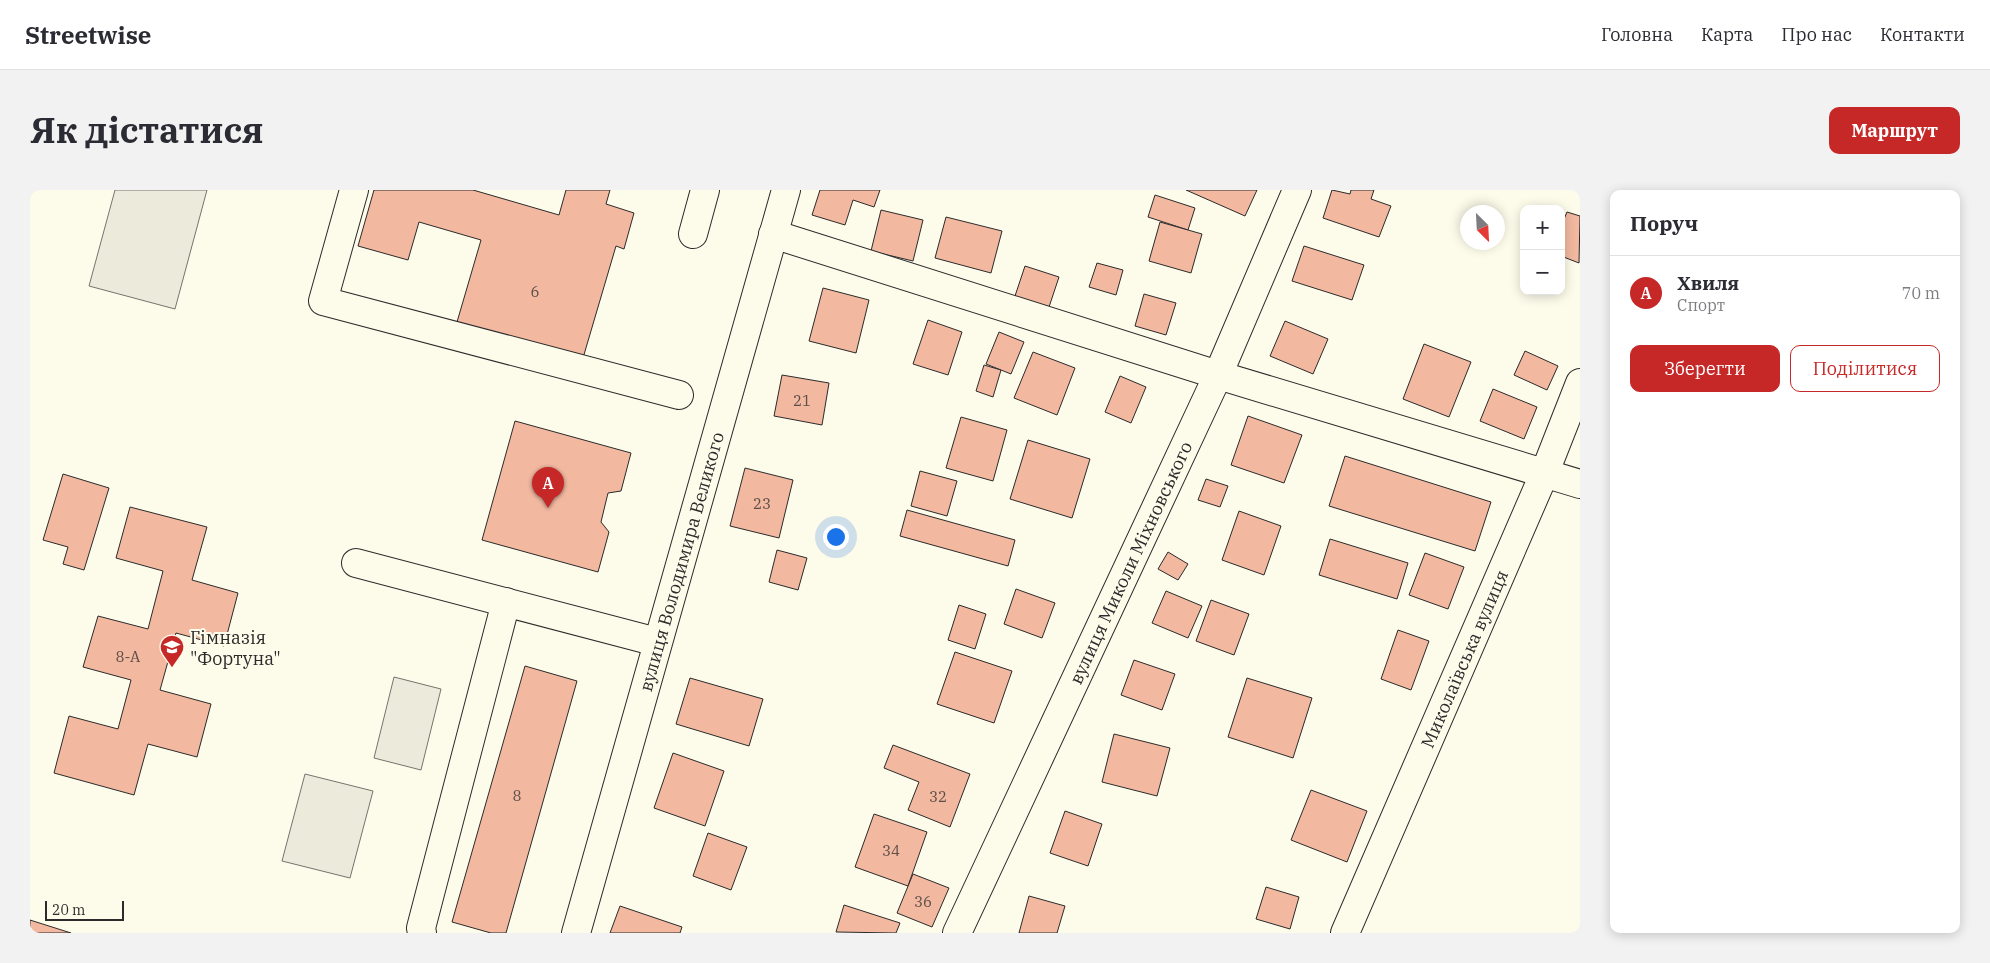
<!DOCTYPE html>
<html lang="uk">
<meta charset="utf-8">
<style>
body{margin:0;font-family:"IBM Plex Serif",serif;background:#f2f2f3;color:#2b2b33}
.controls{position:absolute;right:15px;top:15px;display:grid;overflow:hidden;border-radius:10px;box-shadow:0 2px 12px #0003}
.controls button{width:45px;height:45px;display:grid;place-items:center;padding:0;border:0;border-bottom:1px solid #e1e1e2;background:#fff;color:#2b2b33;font:25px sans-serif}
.compass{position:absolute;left:1430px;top:15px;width:45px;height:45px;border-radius:50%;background:#fff;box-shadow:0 2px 12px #0003;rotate:156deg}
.scale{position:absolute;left:15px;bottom:12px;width:79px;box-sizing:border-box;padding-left:5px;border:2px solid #2b2b2b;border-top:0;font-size:14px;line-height:18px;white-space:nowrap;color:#2b2b2b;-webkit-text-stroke:4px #fdfbea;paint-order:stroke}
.you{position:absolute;left:805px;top:346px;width:18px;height:18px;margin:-12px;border:4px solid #fff;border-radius:50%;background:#1a73e8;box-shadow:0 0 0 8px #1a73e833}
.badge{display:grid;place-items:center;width:32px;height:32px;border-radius:50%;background:#c62828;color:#fff;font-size:16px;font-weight:700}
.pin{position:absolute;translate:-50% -41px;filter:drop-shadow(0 1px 2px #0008)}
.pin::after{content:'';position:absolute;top:26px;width:18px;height:15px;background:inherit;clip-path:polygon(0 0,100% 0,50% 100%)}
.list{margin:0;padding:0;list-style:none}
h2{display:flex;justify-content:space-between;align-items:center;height:65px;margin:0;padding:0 20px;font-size:21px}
h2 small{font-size:16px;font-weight:400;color:#7c7c81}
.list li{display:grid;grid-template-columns:32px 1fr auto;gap:15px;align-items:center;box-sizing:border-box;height:75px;padding:0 20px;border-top:1px solid #e1e1e2}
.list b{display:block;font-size:19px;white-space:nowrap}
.list p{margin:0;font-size:16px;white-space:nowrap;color:#7c7c81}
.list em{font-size:16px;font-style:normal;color:#7c7c81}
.actions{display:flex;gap:10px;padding:15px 20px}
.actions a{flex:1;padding:11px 0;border:1px solid #c62828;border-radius:10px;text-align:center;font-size:18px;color:#c62828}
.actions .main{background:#c62828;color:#fff}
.map{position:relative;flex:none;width:1550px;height:743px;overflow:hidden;border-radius:10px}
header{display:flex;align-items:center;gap:30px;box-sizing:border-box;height:70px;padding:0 25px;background:#fff;border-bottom:1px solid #e1e1e2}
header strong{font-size:24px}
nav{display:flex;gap:28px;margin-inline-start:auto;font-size:18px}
.intro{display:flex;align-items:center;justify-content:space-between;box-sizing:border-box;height:120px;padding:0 30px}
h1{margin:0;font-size:35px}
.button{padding:12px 22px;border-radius:10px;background:#c62828;color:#fff;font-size:18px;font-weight:700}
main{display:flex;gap:30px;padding:0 30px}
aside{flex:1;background:#fff;border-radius:10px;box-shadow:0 2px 12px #0003}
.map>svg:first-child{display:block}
.green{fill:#ecebdb;stroke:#74746e}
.building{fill:#f2b8a0;stroke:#2b2b2b}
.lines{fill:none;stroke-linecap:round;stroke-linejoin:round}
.minor-casing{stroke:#2b2b2b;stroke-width:30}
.minor{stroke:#fdfbea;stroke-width:28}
.labels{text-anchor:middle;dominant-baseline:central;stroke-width:4;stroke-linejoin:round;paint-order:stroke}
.number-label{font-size:15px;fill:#5d4e48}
.street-label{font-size:18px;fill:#2b2b2b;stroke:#fdfbea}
.poi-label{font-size:18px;fill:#2b2b2b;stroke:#fdfbea;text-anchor:start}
</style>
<header>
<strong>Streetwise</strong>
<nav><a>Головна</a><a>Карта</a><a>Про нас</a><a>Контакти</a></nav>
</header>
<div class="intro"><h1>Як дістатися</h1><a class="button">Маршрут</a></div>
<main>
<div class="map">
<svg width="1550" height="743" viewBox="0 0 1550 743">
<rect width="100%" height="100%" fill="#fdfbea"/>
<g class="green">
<path d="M 85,0 L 177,0 L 145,119 L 59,96 Z"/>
<path d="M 364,487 L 411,499 L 391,580 L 344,568 Z"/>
<path d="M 275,584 L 343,601 L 320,688 L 252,671 Z"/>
</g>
<g class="building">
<path d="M 344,0 L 443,0 L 529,25 L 536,0 L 580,0 L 576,14 L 604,23 L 594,59 L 586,56 L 553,168 L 427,132 L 451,50 L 389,32 L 378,70 L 328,56 Z"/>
<path d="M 850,0 L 844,17 L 823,10 L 815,35 L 782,25 L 790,0 Z"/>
<path d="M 1156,0 L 1227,0 L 1215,26 Z"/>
<path d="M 1302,0 L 1320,4 L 1321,0 L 1344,0 L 1341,9 L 1361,16 L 1349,47 L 1293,28 Z"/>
<path d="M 1125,5 L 1165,18 L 1158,40 L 1118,27 Z"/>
<path d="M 851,20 L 893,30 L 883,71 L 841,61 Z"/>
<path d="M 1537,22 L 1550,26 L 1549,73 L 1531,66 L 1531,36 Z"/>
<path d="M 916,27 L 972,41 L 961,83 L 905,68 Z"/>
<path d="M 1130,32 L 1172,44 L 1161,83 L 1119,71 Z"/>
<path d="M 1274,56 L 1334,75 L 1322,110 L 1262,91 Z"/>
<path d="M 1067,73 L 1093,80 L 1086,105 L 1059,97 Z"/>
<path d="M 995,76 L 1029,87 L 1019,117 L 985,106 Z"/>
<path d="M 793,98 L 839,110 L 826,163 L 779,151 Z"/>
<path d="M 1114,104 L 1146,113 L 1136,145 L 1105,136 Z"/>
<path d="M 898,130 L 932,142 L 918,185 L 883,174 Z"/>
<path d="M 1255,131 L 1298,149 L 1283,184 L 1240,166 Z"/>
<path d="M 969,142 L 994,152 L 981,184 L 956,174 Z"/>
<path d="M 1394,154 L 1441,172 L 1419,227 L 1373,209 Z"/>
<path d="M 1495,161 L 1528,176 L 1517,200 L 1484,185 Z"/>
<path d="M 1003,162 L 1045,178 L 1027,225 L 984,208 Z"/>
<path d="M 954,175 L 971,180 L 963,207 L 946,201 Z"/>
<path d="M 752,185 L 799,193 L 792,235 L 744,226 Z"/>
<path d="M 1090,186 L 1116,197 L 1101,233 L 1075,222 Z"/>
<path d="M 1463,199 L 1507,217 L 1494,249 L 1450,231 Z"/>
<path d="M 1218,226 L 1272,245 L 1254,293 L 1201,275 Z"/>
<path d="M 931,227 L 977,240 L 963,291 L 916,278 Z"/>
<path d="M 485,231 L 601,263 L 591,301 L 578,303 L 571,332 L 579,342 L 568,382 L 452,350 Z"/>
<path d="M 998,250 L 1060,269 L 1042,328 L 980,309 Z"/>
<path d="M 1315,266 L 1461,312 L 1445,361 L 1299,316 Z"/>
<path d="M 715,278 L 763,290 L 749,348 L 700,336 Z"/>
<path d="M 890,281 L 927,291 L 917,326 L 881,316 Z"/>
<path d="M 33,284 L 79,298 L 54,380 L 33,374 L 38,357 L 13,350 Z"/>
<path d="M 1176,289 L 1198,296 L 1190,317 L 1168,310 Z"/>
<path d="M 100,317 L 177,337 L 162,390 L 208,403 L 194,456 L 146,443 L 130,500 L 181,514 L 167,567 L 118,554 L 104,605 L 24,583 L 39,526 L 88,539 L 101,490 L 53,477 L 68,426 L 118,439 L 133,381 L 86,368 Z"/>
<path d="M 877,320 L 985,350 L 978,376 L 870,346 Z"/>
<path d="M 1209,321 L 1251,336 L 1234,385 L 1192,370 Z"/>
<path d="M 1300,349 L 1378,373 L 1367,409 L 1289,385 Z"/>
<path d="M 747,360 L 777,368 L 768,400 L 739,392 Z"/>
<path d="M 1138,362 L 1158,374 L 1148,390 L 1128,379 Z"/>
<path d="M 1395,363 L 1434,377 L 1418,419 L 1379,405 Z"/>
<path d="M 986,399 L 1025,413 L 1012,448 L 974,434 Z"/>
<path d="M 1136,401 L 1172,416 L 1158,448 L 1122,433 Z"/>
<path d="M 1181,410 L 1219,424 L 1204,465 L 1166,451 Z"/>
<path d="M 929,415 L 956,424 L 945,459 L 918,450 Z"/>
<path d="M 1368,440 L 1399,451 L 1381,500 L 1351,489 Z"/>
<path d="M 925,462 L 982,481 L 964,533 L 907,514 Z"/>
<path d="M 1104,470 L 1145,484 L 1132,520 L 1091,505 Z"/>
<path d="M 495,476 L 547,491 L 476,743 L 461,743 L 422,732 Z"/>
<path d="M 660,488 L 733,509 L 719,556 L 646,534 Z"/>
<path d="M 1217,488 L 1282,508 L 1263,568 L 1198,547 Z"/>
<path d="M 1084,544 L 1140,558 L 1127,606 L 1072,592 Z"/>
<path d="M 863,555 L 940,584 L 920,637 L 878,620 L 889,592 L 854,578 Z"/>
<path d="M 643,563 L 694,581 L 675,636 L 624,618 Z"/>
<path d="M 1281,600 L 1337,621 L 1317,672 L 1261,650 Z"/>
<path d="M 1035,621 L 1072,634 L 1058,676 L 1020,663 Z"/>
<path d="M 844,624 L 897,642 L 878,696 L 825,677 Z"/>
<path d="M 678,643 L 717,657 L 701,700 L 663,686 Z"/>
<path d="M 883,684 L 919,698 L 902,737 L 867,723 Z"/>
<path d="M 1236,697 L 1269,707 L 1260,739 L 1226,729 Z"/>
<path d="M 999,706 L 1035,716 L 1027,743 L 989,743 Z"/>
<path d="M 814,715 L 870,733 L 866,743 L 806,742 Z"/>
<path d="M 590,716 L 652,737 L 650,743 L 580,743 Z"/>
<path d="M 0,730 L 41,743 L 0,743 Z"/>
</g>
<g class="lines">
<defs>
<g id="minor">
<path d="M 324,0 L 293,111 L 649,205"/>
<path d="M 663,44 L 675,0"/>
<path d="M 743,44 L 1188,185 L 1550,294"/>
<path d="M 326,373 L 627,452"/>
<path d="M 392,743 L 391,738 L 476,412"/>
<path id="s1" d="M 546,743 L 756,0"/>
<path id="s2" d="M 927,743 L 1188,185 L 1267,0"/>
<path id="s3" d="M 1315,743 L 1515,282 L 1550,193"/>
</g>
</defs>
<use href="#minor" class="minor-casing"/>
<use href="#minor" class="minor"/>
</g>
<defs>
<symbol id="school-pin" viewBox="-11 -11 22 30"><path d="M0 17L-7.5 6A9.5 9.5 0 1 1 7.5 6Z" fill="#c62828" stroke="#fdfbea"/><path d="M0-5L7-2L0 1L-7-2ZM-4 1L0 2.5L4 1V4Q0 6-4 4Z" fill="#fff"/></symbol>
</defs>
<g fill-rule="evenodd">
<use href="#school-pin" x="128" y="443" width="28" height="38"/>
</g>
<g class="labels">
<g class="number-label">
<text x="505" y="101">6</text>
<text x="772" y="210">21</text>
<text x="732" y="313">23</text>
<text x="98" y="466">8-А</text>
<text x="487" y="605">8</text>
<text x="908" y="606">32</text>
<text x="861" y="660">34</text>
<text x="893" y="711">36</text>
</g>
<g class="street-label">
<text stroke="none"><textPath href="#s1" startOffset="386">вулиця Володимира Великого</textPath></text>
<text stroke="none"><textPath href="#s2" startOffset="409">вулиця Миколи Міхновського</textPath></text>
<text stroke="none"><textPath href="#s3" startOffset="299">Миколаївська вулиця</textPath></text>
</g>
<g class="poi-label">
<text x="160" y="447">Гімназія<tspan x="160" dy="21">"Фортуна"</tspan></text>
</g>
</g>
</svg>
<div class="controls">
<button>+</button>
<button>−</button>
</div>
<svg class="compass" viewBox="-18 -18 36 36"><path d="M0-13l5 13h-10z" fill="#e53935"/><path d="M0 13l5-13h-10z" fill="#7c7c81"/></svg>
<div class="scale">20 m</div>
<div class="you"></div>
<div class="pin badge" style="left:518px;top:318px">A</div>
</div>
<aside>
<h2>Поруч<small></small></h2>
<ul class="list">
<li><span class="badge">A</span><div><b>Хвиля</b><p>Спорт</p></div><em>70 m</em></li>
</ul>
<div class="actions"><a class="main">Зберегти</a><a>Поділитися</a></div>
</aside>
</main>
